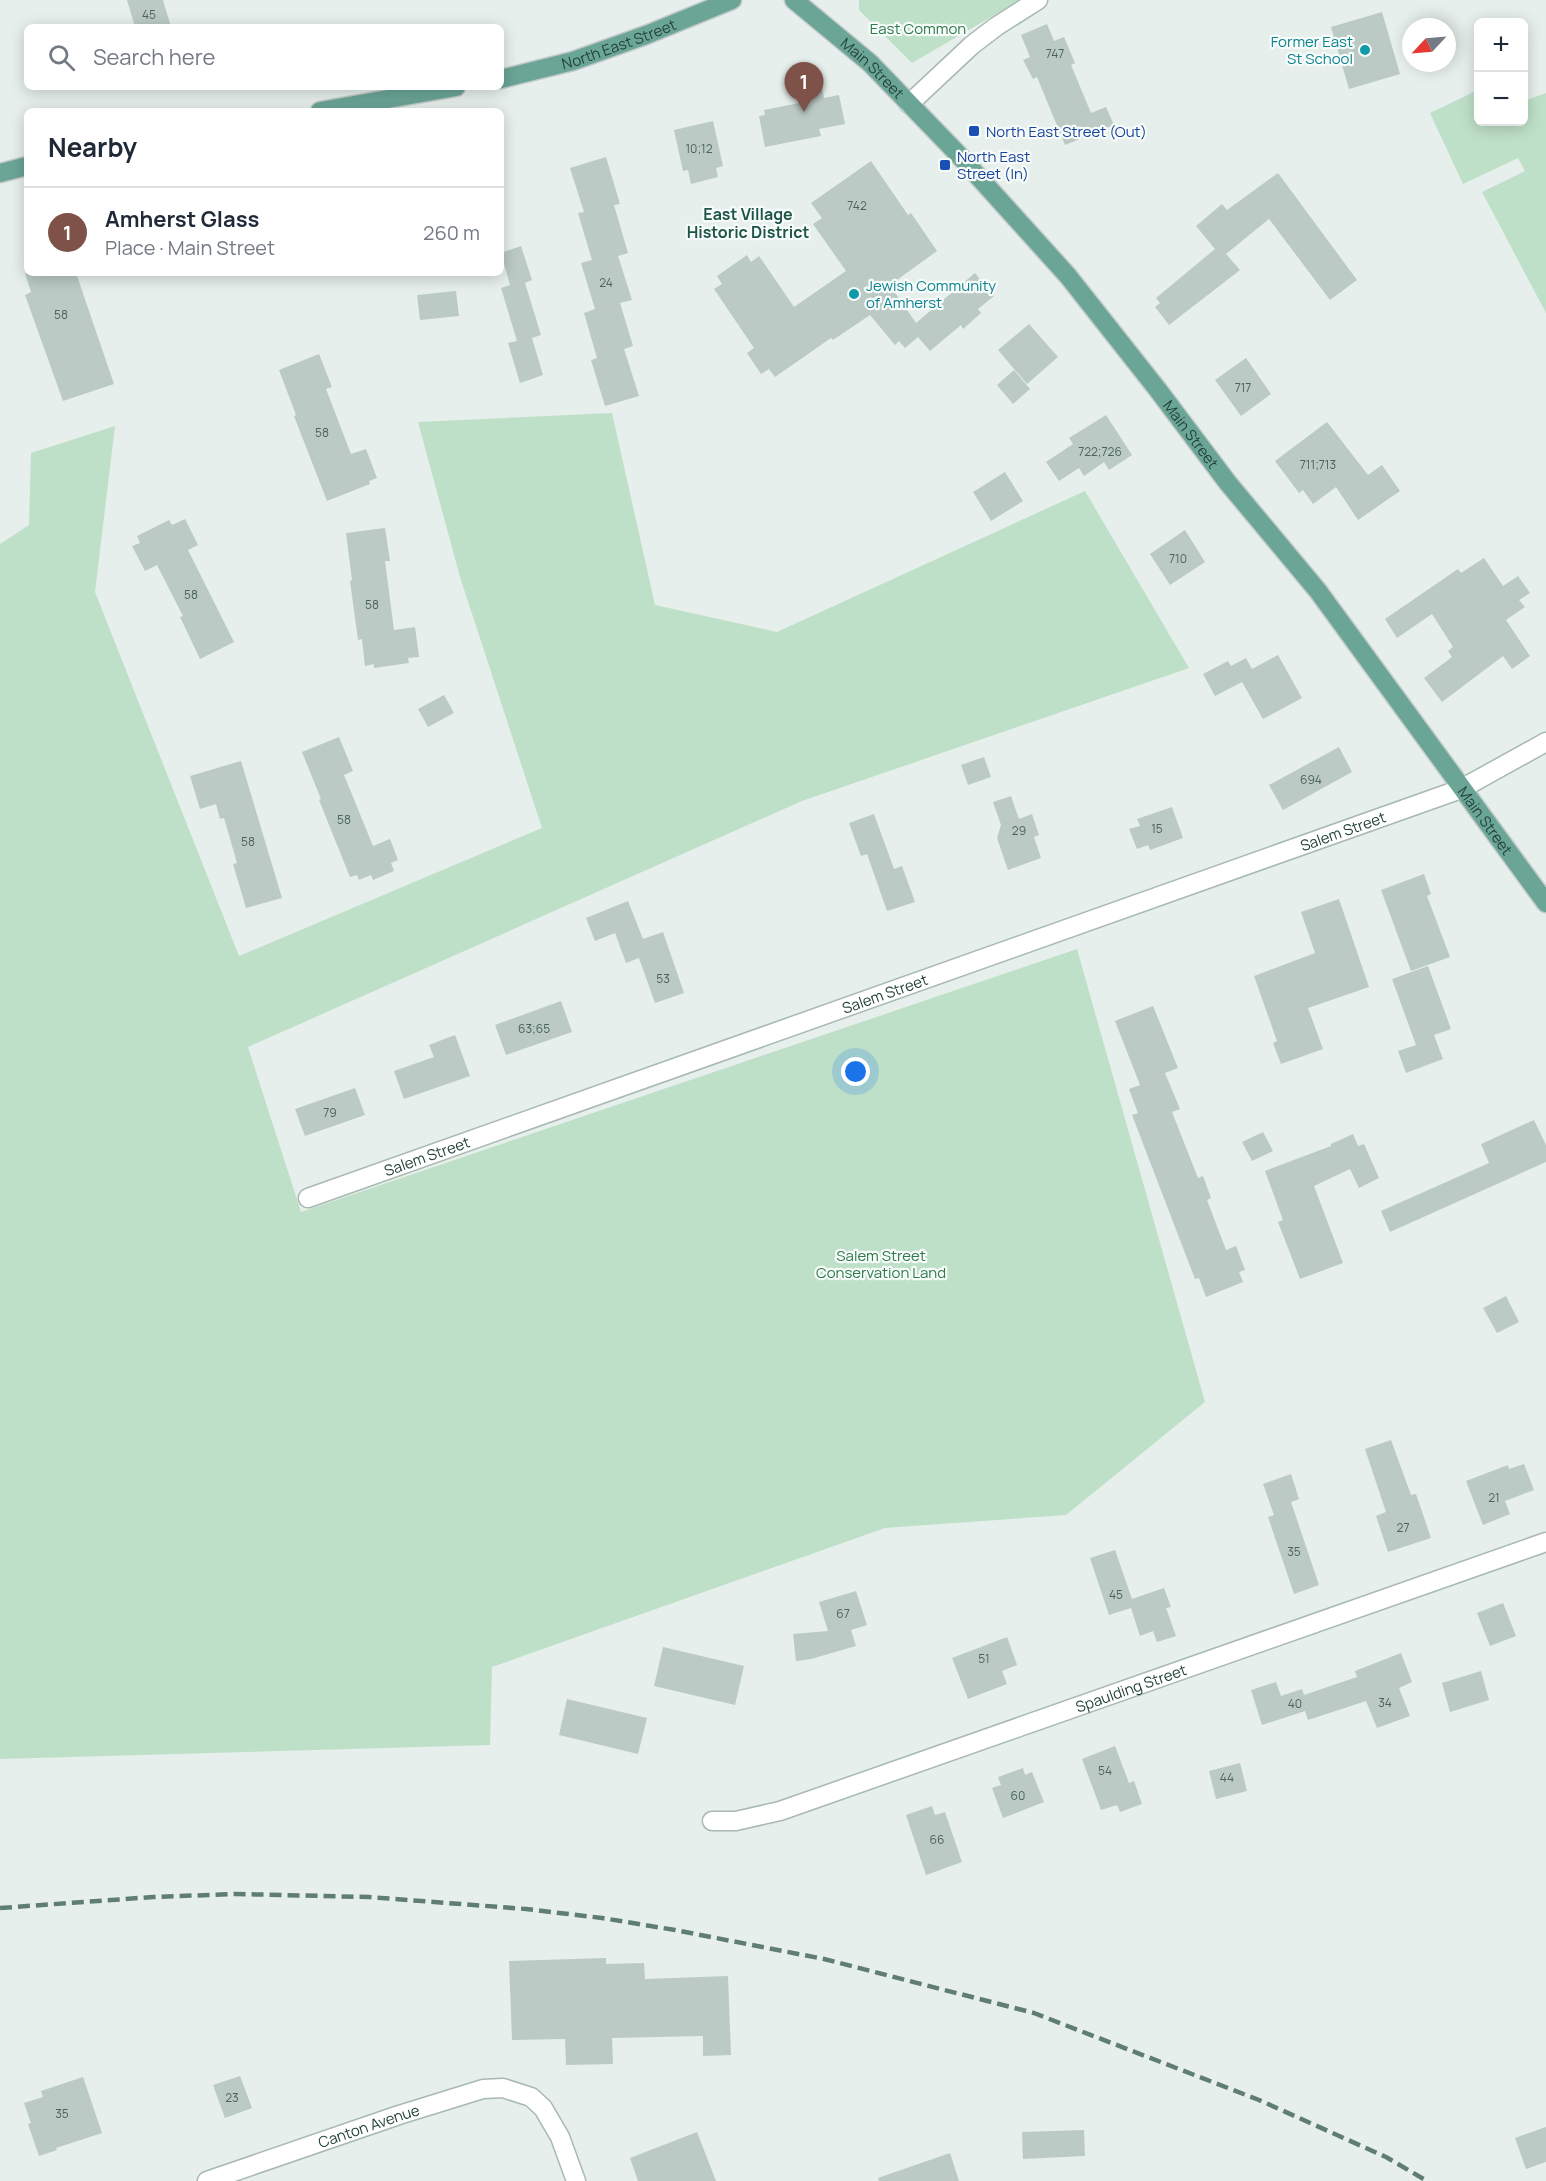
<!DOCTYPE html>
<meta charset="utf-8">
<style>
body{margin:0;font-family:Manrope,sans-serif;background:#f6f6f7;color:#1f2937}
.controls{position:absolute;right:18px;top:18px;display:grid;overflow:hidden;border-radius:9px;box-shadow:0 3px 15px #0003}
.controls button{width:54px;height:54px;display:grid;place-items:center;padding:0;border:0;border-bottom:2px solid #e0e1e3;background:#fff;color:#1f2937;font:30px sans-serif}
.compass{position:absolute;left:1402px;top:18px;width:54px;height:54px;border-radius:50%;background:#fff;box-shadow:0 3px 15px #0003;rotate:244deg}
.you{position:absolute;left:856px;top:1072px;width:21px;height:21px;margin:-15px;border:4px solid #fff;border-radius:50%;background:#1a73e8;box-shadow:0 0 0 9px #1a73e833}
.badge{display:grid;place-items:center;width:39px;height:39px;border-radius:50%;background:#7f5249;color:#fff;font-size:20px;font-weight:700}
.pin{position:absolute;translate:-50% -50px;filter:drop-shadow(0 2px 3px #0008)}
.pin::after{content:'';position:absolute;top:32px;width:21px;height:18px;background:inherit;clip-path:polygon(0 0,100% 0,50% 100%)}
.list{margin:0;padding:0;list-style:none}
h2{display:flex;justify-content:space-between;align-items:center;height:78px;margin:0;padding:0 24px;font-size:26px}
h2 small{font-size:20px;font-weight:400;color:#747a83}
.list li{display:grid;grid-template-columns:39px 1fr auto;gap:18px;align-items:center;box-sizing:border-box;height:90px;padding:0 24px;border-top:2px solid #e0e1e3}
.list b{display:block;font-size:22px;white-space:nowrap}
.list p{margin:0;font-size:20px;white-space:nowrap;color:#747a83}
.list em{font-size:20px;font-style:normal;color:#747a83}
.icon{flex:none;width:33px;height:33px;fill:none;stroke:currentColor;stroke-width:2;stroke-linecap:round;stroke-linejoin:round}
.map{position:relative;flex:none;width:1546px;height:2181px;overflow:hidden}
.search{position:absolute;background:#fff;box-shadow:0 3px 15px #0003;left:24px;top:24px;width:480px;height:66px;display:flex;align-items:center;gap:15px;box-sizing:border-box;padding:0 21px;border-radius:9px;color:#747a83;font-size:22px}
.panel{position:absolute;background:#fff;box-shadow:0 3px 15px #0003;left:24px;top:108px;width:480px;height:168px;border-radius:9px}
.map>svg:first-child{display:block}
.green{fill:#bfe0c8}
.building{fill:#bbcac4}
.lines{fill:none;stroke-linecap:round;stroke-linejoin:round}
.minor-casing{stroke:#a8b8b2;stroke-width:21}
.major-casing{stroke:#c2cac8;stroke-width:21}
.minor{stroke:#fff;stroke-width:18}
.major{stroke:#6aa596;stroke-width:18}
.rail{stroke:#5f7d75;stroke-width:4.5;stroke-dasharray:12 6;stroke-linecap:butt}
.culture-dot{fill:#0f9aa8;stroke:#f7fbf9;stroke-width:2}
.transit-dot{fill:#1a4fb4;stroke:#f7fbf9;stroke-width:2}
.labels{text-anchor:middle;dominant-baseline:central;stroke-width:4.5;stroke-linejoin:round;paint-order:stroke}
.number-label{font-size:12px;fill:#4a645c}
.park-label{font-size:15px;fill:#2d7a4b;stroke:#f7fbf9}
.culture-label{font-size:15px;fill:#0d838f;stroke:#f7fbf9;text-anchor:end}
.street-label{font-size:15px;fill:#24423a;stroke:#f7fbf9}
.transit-label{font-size:15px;fill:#164399;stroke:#f7fbf9;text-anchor:start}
.neighbourhood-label{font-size:16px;font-weight:bold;fill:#1f5548;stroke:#f7fbf9}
</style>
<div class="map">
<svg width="1546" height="2181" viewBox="0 0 1546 2181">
<rect width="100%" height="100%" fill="#e6efeb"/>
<g class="green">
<path d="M 859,0 L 1020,0 L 912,63 L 859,10 Z"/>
<path d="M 1478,90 L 1478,122 L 1524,122 L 1524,101 L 1546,93 L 1546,313 L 1482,192 L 1525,171 L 1518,158 L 1463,184 L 1430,113 Z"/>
<path d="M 612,413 L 655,605 L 777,632 L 1085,491 L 1189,668 L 802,801 L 248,1047 L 301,1212 L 1077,949 L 1205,1402 L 1066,1515 L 885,1528 L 492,1667 L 490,1745 L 0,1759 L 0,544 L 29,525 L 31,453 L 115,426 L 95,592 L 239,956 L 542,828 L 460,577 L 418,422 Z"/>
</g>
<g class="building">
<path d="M 127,0 L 163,0 L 171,27 L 135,27 Z"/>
<path d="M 1382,12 L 1400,74 L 1349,89 L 1331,27 Z"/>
<path d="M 1047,24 L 1054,41 L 1064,37 L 1075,63 L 1071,65 L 1091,113 L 1106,107 L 1114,125 L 1065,145 L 1037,77 L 1033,79 L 1023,60 L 1030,57 L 1021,35 Z"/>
<path d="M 821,81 L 824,98 L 839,95 L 845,124 L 819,129 L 821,136 L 765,147 L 759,116 L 765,115 L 764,110 L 799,103 L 796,86 Z"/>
<path d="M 713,121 L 723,166 L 716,168 L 718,177 L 691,184 L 688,170 L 683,171 L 674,130 Z"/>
<path d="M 606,157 L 620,204 L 614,205 L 628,253 L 618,256 L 632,300 L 620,303 L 633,346 L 624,349 L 639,396 L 605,406 L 591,360 L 597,358 L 584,313 L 595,309 L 581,263 L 592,260 L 578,213 L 584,212 L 570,168 Z"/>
<path d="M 871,161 L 908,215 L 911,213 L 937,251 L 890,285 L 916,323 L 975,273 L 994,296 L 978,309 L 981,313 L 963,329 L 961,325 L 930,351 L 918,337 L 905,348 L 899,341 L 895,345 L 870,315 L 833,340 L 831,338 L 775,377 L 769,369 L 761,374 L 747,353 L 754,348 L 714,289 L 722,284 L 717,276 L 747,255 L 751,262 L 759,256 L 794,307 L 846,271 L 813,224 L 822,218 L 811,203 Z"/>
<path d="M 1278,173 L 1357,280 L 1330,300 L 1269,219 L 1226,254 L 1240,270 L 1169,325 L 1155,307 L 1160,303 L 1156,298 L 1215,249 L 1196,226 L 1222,204 L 1227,210 Z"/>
<path d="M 521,246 L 532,280 L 525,283 L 541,335 L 532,338 L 543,375 L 520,383 L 508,343 L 517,341 L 501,288 L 510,285 L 501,253 Z"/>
<path d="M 25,273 L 76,273 L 114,384 L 63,401 L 25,295 L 31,292 Z"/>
<path d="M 456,291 L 459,316 L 420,320 L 417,295 Z"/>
<path d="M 1029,324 L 1058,357 L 1027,384 L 998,350 Z"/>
<path d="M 319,354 L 332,387 L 326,389 L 351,454 L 366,449 L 377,478 L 369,481 L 370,484 L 327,501 L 294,416 L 296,415 L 279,370 Z"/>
<path d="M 1246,358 L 1271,394 L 1241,416 L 1215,380 Z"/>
<path d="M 1014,370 L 1030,389 L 1013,404 L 997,385 Z"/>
<path d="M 1106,415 L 1132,455 L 1109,470 L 1104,462 L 1084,476 L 1079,468 L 1059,481 L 1046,462 L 1073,444 L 1069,438 Z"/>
<path d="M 1327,422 L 1368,475 L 1382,465 L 1400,491 L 1358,520 L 1336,487 L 1313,504 L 1303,490 L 1299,493 L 1275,461 Z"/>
<path d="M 1005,472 L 1023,501 L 991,521 L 973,492 Z"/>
<path d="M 185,519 L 198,545 L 188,550 L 234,642 L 200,659 L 180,617 L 183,616 L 157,565 L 145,571 L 132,546 L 140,543 L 137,536 L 169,520 L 172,525 Z"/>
<path d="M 385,528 L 390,561 L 385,561 L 394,630 L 415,627 L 419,657 L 408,658 L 409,663 L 374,668 L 374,664 L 365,666 L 362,639 L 358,640 L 350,581 L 352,580 L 346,533 Z"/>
<path d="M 1185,530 L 1205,562 L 1170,585 L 1150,554 Z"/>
<path d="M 1484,558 L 1503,586 L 1518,576 L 1530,593 L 1519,600 L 1525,607 L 1506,620 L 1530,656 L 1512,669 L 1503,656 L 1442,702 L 1424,678 L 1452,657 L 1448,651 L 1453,647 L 1432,614 L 1397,638 L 1385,619 L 1458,569 L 1461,573 Z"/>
<path d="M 1278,655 L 1302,698 L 1263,719 L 1242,682 L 1215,696 L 1203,674 L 1228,661 L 1231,666 L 1246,658 L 1252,669 Z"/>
<path d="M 444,695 L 454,713 L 428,727 L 418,709 Z"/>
<path d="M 339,737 L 353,771 L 344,775 L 373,846 L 390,839 L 398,860 L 391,863 L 394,871 L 373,880 L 371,875 L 359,880 L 357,875 L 350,877 L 319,800 L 321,799 L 302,752 Z"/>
<path d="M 1339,747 L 1352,772 L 1283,810 L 1269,785 Z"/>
<path d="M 984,757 L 991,777 L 968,785 L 961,765 Z"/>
<path d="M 241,761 L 282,898 L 246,908 L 233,864 L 237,863 L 224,818 L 220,819 L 216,804 L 200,809 L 190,776 Z"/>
<path d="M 1011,796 L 1019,819 L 1032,814 L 1039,835 L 1034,837 L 1041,858 L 1008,870 L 997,838 L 1001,825 L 993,802 Z"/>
<path d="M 1172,807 L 1183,838 L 1150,850 L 1148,845 L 1137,849 L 1129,829 L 1140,826 L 1137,819 Z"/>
<path d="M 874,814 L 894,869 L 902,866 L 915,902 L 887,911 L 867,854 L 861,856 L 849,823 Z"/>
<path d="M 1424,874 L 1431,894 L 1427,896 L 1450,957 L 1411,971 L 1381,890 Z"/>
<path d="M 1339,899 L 1369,987 L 1308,1008 L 1323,1049 L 1281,1064 L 1273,1043 L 1277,1041 L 1254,976 L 1315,953 L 1301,912 Z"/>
<path d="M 628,901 L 643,939 L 663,932 L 684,993 L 655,1003 L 639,958 L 626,963 L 615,933 L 595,941 L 586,918 Z"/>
<path d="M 1428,966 L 1451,1029 L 1434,1035 L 1443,1059 L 1406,1073 L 1398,1051 L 1416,1045 L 1392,979 Z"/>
<path d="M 561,1001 L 572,1032 L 506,1055 L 495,1025 Z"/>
<path d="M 1153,1006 L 1178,1068 L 1165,1073 L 1180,1109 L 1172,1112 L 1198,1178 L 1203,1176 L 1211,1198 L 1207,1200 L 1226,1250 L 1236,1246 L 1245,1270 L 1239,1272 L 1243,1282 L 1206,1297 L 1199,1278 L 1195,1279 L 1132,1115 L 1138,1113 L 1129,1089 L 1140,1085 L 1115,1021 Z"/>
<path d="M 455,1035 L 470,1076 L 404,1099 L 394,1071 L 434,1057 L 429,1045 Z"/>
<path d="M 355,1088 L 365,1115 L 305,1136 L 295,1109 Z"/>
<path d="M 1534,1120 L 1546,1145 L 1546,1162 L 1390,1232 L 1381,1211 L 1489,1163 L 1481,1144 Z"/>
<path d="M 1263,1132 L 1273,1151 L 1252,1161 L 1242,1142 Z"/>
<path d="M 1353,1134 L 1358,1146 L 1364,1144 L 1379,1178 L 1359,1188 L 1350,1169 L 1314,1186 L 1343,1263 L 1300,1279 L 1278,1222 L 1283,1220 L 1265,1171 L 1331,1146 L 1331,1144 Z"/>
<path d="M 1506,1296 L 1519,1322 L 1497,1333 L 1483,1308 Z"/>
<path d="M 1391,1440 L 1411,1495 L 1416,1494 L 1431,1538 L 1388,1552 L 1376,1516 L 1386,1512 L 1365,1449 Z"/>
<path d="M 1524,1464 L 1534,1490 L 1505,1501 L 1510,1514 L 1483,1525 L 1466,1481 L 1508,1465 L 1509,1469 Z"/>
<path d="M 1291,1474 L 1299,1499 L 1291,1502 L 1319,1585 L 1294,1594 L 1268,1517 L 1274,1515 L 1263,1484 Z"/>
<path d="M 1115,1550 L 1132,1599 L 1164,1588 L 1171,1607 L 1166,1608 L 1176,1636 L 1157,1642 L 1153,1631 L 1140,1636 L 1131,1608 L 1109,1615 L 1090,1558 Z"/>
<path d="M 856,1591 L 867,1625 L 851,1630 L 856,1646 L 811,1659 L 796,1661 L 793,1634 L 828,1631 L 819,1602 Z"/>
<path d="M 1503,1603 L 1516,1636 L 1490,1646 L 1477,1613 Z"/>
<path d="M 1007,1637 L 1017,1665 L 1002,1671 L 1007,1684 L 968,1699 L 952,1658 Z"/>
<path d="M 663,1647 L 744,1666 L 735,1705 L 654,1686 Z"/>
<path d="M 1401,1653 L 1412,1682 L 1399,1688 L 1410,1716 L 1377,1728 L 1366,1701 L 1308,1720 L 1305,1711 L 1262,1725 L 1251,1690 L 1276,1682 L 1281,1696 L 1302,1689 L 1304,1695 L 1357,1677 L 1355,1671 Z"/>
<path d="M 1481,1671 L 1489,1700 L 1450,1712 L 1442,1683 Z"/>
<path d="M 567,1699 L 647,1718 L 638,1754 L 559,1735 Z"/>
<path d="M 1115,1746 L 1129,1783 L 1134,1781 L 1142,1804 L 1120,1812 L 1117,1805 L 1101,1810 L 1082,1759 Z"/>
<path d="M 1240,1763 L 1247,1791 L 1216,1799 L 1209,1771 Z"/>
<path d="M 1023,1768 L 1025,1775 L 1032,1772 L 1044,1802 L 1003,1818 L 992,1788 L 1001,1785 L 998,1777 Z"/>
<path d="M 932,1806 L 935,1815 L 945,1812 L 962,1862 L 926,1875 L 906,1815 Z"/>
<path d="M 606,1958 L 606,1964 L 644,1963 L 645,1979 L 728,1976 L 731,2055 L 703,2056 L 703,2036 L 612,2038 L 613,2064 L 566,2065 L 565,2039 L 512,2040 L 509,1961 Z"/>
<path d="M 240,2076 L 252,2108 L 225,2118 L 213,2085 Z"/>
<path d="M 83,2077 L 102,2133 L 56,2148 L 57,2150 L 39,2156 L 28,2124 L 31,2123 L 24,2103 L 43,2097 L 41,2091 Z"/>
<path d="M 1546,2127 L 1546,2162 L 1526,2169 L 1515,2138 Z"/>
<path d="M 1084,2130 L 1085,2156 L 1023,2159 L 1022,2132 Z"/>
<path d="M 697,2132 L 716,2181 L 638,2181 L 630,2158 Z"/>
<path d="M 950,2153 L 959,2181 L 879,2181 L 878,2178 Z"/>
</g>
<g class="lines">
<defs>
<g id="minor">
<path d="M 909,104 L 972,45 L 997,26 L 1038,0"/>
<path id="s1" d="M 308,1198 L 1461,789 L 1546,742"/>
<path id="s2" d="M 712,1821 L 736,1821 L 780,1811 L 1546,1542"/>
<path id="s3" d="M 207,2181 L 399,2115 L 483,2089 L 503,2088 L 531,2097 L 543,2108 L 560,2137 L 576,2181"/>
</g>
<g id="major">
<path id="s4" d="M 794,0 L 870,63 L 957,153 L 1068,276 L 1158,390 L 1228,483 L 1318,591 L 1546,903"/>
<path id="s5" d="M 501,79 L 573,61 L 646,35 L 732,0"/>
<path d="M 320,111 L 456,87"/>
<path d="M 0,173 L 27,166"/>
</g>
</defs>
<use href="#minor" class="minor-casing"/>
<use href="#major" class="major-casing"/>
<use href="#minor" class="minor"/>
<use href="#major" class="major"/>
<path class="rail" d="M 0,1908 L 153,1897 L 236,1894 L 369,1897 L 526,1909 L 602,1918 L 675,1930 L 824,1959 L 1034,2013 L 1259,2100 L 1386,2157 L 1427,2181"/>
</g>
<g class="culture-dot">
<circle cx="1365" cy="50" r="6"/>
<circle cx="854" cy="294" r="6"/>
</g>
<g class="transit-dot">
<rect x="968" y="125" width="12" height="12" rx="3"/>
<rect x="939" y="159" width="12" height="12" rx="3"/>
</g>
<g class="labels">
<g class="number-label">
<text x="149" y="14">45</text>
<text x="1055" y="53">747</text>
<text x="699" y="148">10;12</text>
<text x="857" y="205">742</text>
<text x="606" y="282">24</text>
<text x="61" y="314">58</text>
<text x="1243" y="387">717</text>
<text x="322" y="432">58</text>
<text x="1100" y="451">722;726</text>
<text x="1318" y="464">711;713</text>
<text x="1178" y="558">710</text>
<text x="191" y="594">58</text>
<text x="372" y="604">58</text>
<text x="1311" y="779">694</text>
<text x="344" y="819">58</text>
<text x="1157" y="828">15</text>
<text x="1019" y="830">29</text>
<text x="248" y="841">58</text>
<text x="663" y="978">53</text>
<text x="534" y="1028">63;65</text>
<text x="330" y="1112">79</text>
<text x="1494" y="1497">21</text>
<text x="1403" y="1527">27</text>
<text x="1294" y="1551">35</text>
<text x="1116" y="1594">45</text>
<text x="843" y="1613">67</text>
<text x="984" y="1658">51</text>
<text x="1385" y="1702">34</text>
<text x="1295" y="1703">40</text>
<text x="1105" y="1770">54</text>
<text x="1227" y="1777">44</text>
<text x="1018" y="1795">60</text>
<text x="937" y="1839">66</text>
<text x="232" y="2097">23</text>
<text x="62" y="2113">35</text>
</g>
<g class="park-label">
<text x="918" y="28">East Common</text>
<text x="881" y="1255">Salem Street<tspan x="881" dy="17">Conservation Land</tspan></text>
</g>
<g class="culture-label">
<text x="1353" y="41">Former East<tspan x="1353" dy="17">St School</tspan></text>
<text x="866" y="285" text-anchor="start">Jewish Community<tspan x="866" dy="17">of Amherst</tspan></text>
</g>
<g class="street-label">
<text stroke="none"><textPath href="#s5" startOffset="123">North East Street</textPath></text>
<text stroke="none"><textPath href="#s4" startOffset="104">Main Street</textPath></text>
<text stroke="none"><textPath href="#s4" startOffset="590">Main Street</textPath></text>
<text stroke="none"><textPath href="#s4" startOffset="1076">Main Street</textPath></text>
<text stroke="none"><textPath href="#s1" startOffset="1098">Salem Street</textPath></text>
<text stroke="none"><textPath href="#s1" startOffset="612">Salem Street</textPath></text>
<text stroke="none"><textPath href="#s1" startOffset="126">Salem Street</textPath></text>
<text stroke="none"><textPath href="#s2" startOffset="441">Spaulding Street</textPath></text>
<text stroke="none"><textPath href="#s3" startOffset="171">Canton Avenue</textPath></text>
</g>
<g class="transit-label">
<text x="986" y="131">North East Street (Out)</text>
<text x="957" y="156">North East<tspan x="957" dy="17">Street (In)</tspan></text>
</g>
<g class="neighbourhood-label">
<text x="748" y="214">East Village<tspan x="748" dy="18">Historic District</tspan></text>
</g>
</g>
</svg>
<div class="controls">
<button>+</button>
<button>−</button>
</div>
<svg class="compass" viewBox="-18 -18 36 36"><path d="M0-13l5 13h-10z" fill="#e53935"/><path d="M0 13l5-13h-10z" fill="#747a83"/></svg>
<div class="you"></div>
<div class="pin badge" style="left:804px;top:112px">1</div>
<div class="search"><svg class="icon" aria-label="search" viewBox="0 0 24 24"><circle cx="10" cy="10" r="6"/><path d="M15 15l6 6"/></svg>Search here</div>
<section class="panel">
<h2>Nearby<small></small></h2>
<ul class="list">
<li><span class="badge">1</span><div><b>Amherst Glass</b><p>Place · Main Street</p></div><em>260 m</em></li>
</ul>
</section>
</div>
